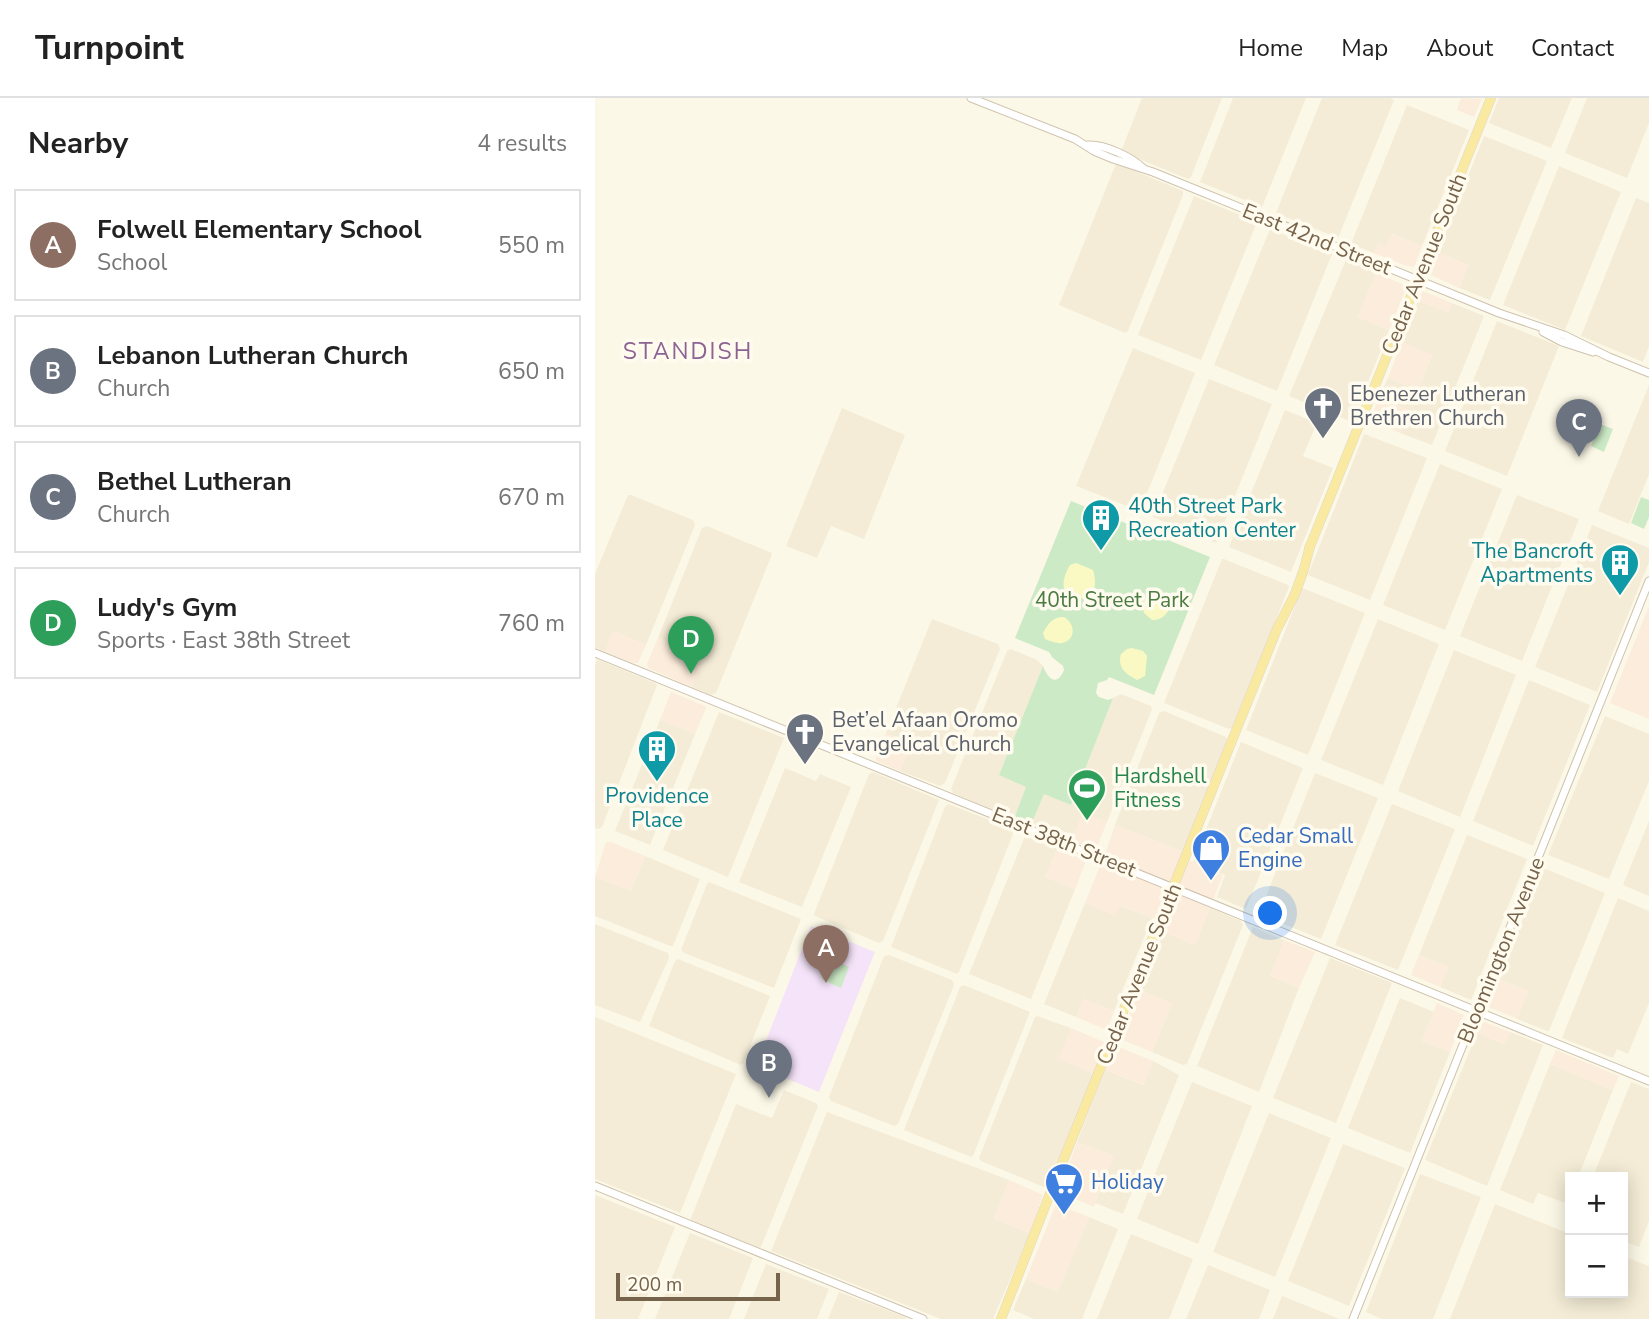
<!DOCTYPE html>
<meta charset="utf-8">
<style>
body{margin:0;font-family:"Nunito Sans",sans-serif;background:#f6f6f6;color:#222}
.controls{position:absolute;right:21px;bottom:21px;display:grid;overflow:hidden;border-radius:0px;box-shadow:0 4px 18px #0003}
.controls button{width:63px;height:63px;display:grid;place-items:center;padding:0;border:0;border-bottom:2px solid #e0e0e0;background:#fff;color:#222;font:35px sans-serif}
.scale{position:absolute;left:21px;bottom:18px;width:164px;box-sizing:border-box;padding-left:7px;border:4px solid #76634b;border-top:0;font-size:19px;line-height:24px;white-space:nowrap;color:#76634b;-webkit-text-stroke:5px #fffbee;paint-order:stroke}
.you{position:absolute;left:676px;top:816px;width:24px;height:24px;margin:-18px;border:5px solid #fff;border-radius:50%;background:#1a73e8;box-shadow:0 0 0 10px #1a73e833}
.badge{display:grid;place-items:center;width:46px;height:46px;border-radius:50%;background:#7c3aed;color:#fff;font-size:23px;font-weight:700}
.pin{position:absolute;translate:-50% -58px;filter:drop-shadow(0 2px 4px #0008)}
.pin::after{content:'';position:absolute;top:37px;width:24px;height:21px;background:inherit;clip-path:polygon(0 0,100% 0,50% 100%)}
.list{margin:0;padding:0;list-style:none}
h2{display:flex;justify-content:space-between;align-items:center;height:91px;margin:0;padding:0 28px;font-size:30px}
h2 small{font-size:23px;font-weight:400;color:#767676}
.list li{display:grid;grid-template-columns:46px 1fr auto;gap:21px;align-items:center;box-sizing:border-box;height:112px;margin:0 14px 14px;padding:0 14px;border:2px solid #e0e0e0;border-radius:0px}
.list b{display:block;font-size:26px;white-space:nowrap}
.list p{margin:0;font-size:23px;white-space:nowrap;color:#767676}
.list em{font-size:23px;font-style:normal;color:#767676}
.map{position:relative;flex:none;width:1054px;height:1221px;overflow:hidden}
header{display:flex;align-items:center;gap:42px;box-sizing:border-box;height:98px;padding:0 35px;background:#fff;border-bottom:2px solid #e0e0e0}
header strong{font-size:33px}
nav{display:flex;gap:38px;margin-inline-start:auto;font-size:24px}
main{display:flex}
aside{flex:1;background:#fff}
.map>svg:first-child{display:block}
.residential{fill:#f4ecd6}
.commercial{fill:#fcecdb}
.education{fill:#f5e4f9}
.green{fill:#cdeac6}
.sand{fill:#fbf9c3}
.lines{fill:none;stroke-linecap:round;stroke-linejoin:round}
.minor-casing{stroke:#cec2ad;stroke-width:9}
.major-casing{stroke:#dbd6d0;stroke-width:10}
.minor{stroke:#fff;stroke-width:7}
.major{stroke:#faeaa1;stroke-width:9}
.labels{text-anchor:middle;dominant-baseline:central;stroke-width:7;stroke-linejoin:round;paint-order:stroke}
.street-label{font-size:21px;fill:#76634b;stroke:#fffbee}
.worship-label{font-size:21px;fill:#5b616d;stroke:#fffbee;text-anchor:start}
.culture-label{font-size:21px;fill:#0d838f;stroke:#fffbee;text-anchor:start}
.park-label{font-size:21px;fill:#4a7c43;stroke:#fffbee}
.leisure-label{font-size:21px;fill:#27864d;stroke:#fffbee;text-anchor:start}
.shop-label{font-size:21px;fill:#366cbe;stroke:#fffbee;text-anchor:start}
.neighbourhood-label{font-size:23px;letter-spacing:2px;fill:#8c6392;stroke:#fffbee}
</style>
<header>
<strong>Turnpoint</strong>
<nav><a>Home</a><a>Map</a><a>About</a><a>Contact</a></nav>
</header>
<main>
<aside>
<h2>Nearby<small>4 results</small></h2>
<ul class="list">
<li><span class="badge" style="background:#8d6e63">A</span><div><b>Folwell Elementary School</b><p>School</p></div><em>550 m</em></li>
<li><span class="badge" style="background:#6b7280">B</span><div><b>Lebanon Lutheran Church</b><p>Church</p></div><em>650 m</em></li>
<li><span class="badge" style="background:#6b7280">C</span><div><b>Bethel Lutheran</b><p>Church</p></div><em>670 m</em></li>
<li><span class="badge" style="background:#2e9e5b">D</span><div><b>Ludy's Gym</b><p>Sports · East 38th Street</p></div><em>760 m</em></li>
</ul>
</aside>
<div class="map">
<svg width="1054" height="1221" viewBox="0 0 1054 1221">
<rect width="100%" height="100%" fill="#fcf8e7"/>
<g class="residential">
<path d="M 547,0 L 627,0 L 596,79 L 593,81 L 527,54 L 527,51 Z"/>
<path d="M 638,0 L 711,0 L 667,109 L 605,84 Z"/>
<path d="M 727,0 L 795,0 L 799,2 L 743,140 L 681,115 Z"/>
<path d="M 904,0 L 977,0 L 956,50 L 894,25 Z"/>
<path d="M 992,0 L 1054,0 L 1054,25 L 1032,80 L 970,55 Z"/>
<path d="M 812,7 L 874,32 L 827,148 L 797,136 L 791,148 L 783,146 L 779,155 L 756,146 Z"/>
<path d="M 889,38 L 952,63 L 895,202 L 864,190 L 873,167 L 843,154 Z"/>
<path d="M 523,66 L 588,93 L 588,97 L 533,233 L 530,235 L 464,207 L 520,68 Z"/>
<path d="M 964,68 L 1026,94 L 970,232 L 908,207 Z"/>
<path d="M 599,98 L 662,124 L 606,262 L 543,237 Z"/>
<path d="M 1041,100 L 1054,105 L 1054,248 L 1048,264 L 986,238 Z"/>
<path d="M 675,131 L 737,156 L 682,293 L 619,267 Z"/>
<path d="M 751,162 L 781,175 L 763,219 L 794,232 L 757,324 L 694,298 Z"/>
<path d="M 823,203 L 853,215 L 857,205 L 889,218 L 837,347 L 805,335 L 814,312 L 784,300 L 793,280 L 823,292 L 837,257 L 807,244 Z"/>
<path d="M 902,223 L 964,248 L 912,378 L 850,353 Z"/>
<path d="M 538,250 L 600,275 L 545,413 L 481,388 Z"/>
<path d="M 614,281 L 677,306 L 621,445 L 558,419 Z"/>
<path d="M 1054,287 L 1054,376 L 1034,426 L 1003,413 Z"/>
<path d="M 247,310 L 310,337 L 269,441 L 236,428 L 222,460 L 191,448 Z"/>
<path d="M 690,312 L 722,325 L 708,358 L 738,370 L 696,474 L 634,449 Z"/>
<path d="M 769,336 L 832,360 L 775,502 L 713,477 Z"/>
<path d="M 845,366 L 907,391 L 850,532 L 788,507 Z"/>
<path d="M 33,397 L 36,397 L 98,422 L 100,427 L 51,547 L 18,533 L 10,554 L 0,549 L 0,476 Z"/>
<path d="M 922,397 L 984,421 L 927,563 L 865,538 Z"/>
<path d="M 997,427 L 1054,450 L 1054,464 L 1002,594 L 940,569 Z"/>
<path d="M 112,428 L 177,455 L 176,459 L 121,595 L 116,597 L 97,589 L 105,569 L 94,564 L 97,555 L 63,540 L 107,430 Z"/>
<path d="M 627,461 L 629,461 L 693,487 L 694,489 L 637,630 L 634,631 L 569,605 Z"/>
<path d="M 707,490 L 770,515 L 713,657 L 651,632 Z"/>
<path d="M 337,521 L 403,546 L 405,551 L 350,685 L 345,688 L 305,673 L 316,646 L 291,635 Z"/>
<path d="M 783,521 L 844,546 L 788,687 L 726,662 Z"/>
<path d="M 416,551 L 442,562 L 448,568 L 404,677 L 432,689 L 419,721 L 358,695 L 356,691 L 412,553 Z"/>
<path d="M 859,552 L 921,577 L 865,719 L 803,693 Z"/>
<path d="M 2,561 L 60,585 L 62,587 L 7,729 L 4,731 L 0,730 L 0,567 Z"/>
<path d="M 934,582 L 995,607 L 938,748 L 878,723 Z"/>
<path d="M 526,596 L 556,608 L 557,611 L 512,724 L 488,715 L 477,743 L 436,727 L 449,696 L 476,706 L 518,600 Z"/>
<path d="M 569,613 L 631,639 L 632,642 L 632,647 L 587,753 L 520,727 L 564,615 Z"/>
<path d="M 124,614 L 189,640 L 133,779 L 68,752 Z"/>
<path d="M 1010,618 L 1054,636 L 1054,683 L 1014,781 L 953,757 Z"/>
<path d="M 65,622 L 100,636 L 55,747 L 20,733 Z"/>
<path d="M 646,644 L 708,670 L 651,811 L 622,799 L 630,777 L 598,764 Z"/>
<path d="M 190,670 L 221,683 L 225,676 L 256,689 L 207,809 L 144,784 Z"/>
<path d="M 278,674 L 344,702 L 288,843 L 284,845 L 220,818 L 219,816 L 274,676 Z"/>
<path d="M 720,675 L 783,700 L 726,841 L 664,816 Z"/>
<path d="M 353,706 L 418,731 L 419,733 L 364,874 L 362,876 L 296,849 L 350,709 Z"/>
<path d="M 797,706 L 860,731 L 803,872 L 740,847 Z"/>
<path d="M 1054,723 L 1054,798 L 1028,787 Z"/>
<path d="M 872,737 L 932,761 L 876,902 L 845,889 L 853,869 L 824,857 Z"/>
<path d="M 430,738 L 462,750 L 450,779 L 480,791 L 436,901 L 374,876 Z"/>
<path d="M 50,758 L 105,781 L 78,848 L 75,848 L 0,818 L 0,779 L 36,793 Z"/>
<path d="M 948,770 L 1010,795 L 954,933 L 952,933 L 922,921 L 933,893 L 904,881 Z"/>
<path d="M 114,784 L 206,821 L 179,890 L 89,855 L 86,852 L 112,786 Z"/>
<path d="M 1023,800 L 1054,813 L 1054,905 L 1033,956 L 1022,951 L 1018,960 L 967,940 Z"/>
<path d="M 490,805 L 520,817 L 524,807 L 557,820 L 519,913 L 488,901 L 481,919 L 449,906 Z"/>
<path d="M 615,810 L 646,823 L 648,827 L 592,966 L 588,967 L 557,954 L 577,906 L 544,891 L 567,833 L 600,847 Z"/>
<path d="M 0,826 L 73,855 L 74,860 L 45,924 L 0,907 Z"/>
<path d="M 658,829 L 689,842 L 675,878 L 704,890 L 664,994 L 602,968 Z"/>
<path d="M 294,857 L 357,882 L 359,887 L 303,1026 L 299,1028 L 236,1003 L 234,999 L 289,858 Z"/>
<path d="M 735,860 L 797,885 L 741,1025 L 678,1000 Z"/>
<path d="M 83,861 L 175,898 L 148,966 L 146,967 L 54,928 L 80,863 Z"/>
<path d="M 369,887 L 435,914 L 378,1058 L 376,1059 L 309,1032 L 365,889 Z"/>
<path d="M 805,900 L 839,914 L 827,943 L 855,954 L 815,1055 L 753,1030 Z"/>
<path d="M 442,918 L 476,930 L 464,961 L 499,976 L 454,1089 L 451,1090 L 386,1063 L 384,1060 L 440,919 Z"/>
<path d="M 0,919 L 141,976 L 85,1115 L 0,1081 Z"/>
<path d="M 915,934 L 948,947 L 892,1088 L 830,1062 L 882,935 L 909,946 Z"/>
<path d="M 558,963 L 584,977 L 528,1116 L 500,1105 L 519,1058 L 482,1044 L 510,972 L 548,987 Z"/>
<path d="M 955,966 L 1018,992 L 983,1079 L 975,1079 L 975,1100 L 973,1106 L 943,1095 L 938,1106 L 905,1092 Z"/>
<path d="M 597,984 L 657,1008 L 603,1146 L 542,1121 Z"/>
<path d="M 1036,984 L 1054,991 L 1054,1123 L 1044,1149 L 1028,1143 L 1028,1079 L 998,1079 Z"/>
<path d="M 189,992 L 221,1005 L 223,1008 L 166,1149 L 164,1150 L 96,1122 L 96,1120 L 141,1006 L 177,1020 Z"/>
<path d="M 232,1014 L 414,1082 L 399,1121 L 435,1135 L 398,1221 L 346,1221 L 176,1153 Z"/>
<path d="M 674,1015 L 736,1040 L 680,1179 L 618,1154 Z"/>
<path d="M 748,1046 L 810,1070 L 754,1208 L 693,1183 Z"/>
<path d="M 825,1076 L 886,1099 L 838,1221 L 787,1221 L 771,1214 Z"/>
<path d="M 0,1097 L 80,1129 L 43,1221 L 0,1221 Z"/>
<path d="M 900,1106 L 975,1136 L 975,1195 L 1028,1195 L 1028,1158 L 1054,1168 L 1054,1221 L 855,1221 Z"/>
<path d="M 494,1119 L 523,1131 L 487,1221 L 439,1221 L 418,1212 L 431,1181 L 463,1194 Z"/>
<path d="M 95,1135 L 158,1160 L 134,1221 L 60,1221 Z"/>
<path d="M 536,1136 L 598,1161 L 574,1221 L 502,1221 Z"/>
<path d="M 171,1166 L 234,1191 L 222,1221 L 149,1221 Z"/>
<path d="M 613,1167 L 675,1192 L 664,1221 L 591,1221 Z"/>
<path d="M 244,1194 L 310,1219 L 311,1221 L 233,1221 Z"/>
<path d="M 687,1198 L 745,1221 L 678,1221 Z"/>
</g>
<g class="commercial">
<path d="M 866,0 L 887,1 L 879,19 L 862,12 Z"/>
<path d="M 796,136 L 827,148 L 819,169 L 809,167 L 779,155 L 783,145 L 791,148 Z"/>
<path d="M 843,154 L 873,167 L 864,190 L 834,176 Z"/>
<path d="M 781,175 L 812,188 L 794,232 L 763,219 Z"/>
<path d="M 828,193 L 857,205 L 853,215 L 823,203 Z"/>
<path d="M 807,244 L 837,256 L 823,292 L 793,280 Z"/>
<path d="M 784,300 L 814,312 L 805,335 L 775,322 Z"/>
<path d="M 1054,508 L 1054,621 L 1015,605 Z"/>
<path d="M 18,533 L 51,547 L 43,565 L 39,565 L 10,554 Z"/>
<path d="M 63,540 L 97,555 L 94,564 L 106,569 L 97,589 L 53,570 L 52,566 Z"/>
<path d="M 76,594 L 110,608 L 111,610 L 100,636 L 65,622 Z"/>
<path d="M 291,635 L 316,645 L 305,673 L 283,664 L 281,662 L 281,659 Z"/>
<path d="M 488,714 L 512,724 L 502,749 L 498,752 L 477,743 Z"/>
<path d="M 520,727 L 587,753 L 586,759 L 628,777 L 600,847 L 567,833 L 570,825 L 525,807 L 520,818 L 490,805 L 505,768 L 536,779 L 539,768 L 510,756 Z"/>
<path d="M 11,744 L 16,744 L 50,758 L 36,793 L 0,779 Z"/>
<path d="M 462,750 L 491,763 L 480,791 L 450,779 Z"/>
<path d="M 689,842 L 720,854 L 704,890 L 675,878 Z"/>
<path d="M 824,857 L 853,869 L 845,889 L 816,877 Z"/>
<path d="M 904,881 L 933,893 L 922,921 L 894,909 Z"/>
<path d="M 544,891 L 577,906 L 557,954 L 525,941 Z"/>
<path d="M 488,901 L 519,913 L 512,932 L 481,919 Z"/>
<path d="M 842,905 L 869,917 L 855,954 L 827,943 Z"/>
<path d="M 887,923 L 915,934 L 910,946 L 882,935 Z"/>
<path d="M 476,930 L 511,945 L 499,976 L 463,961 Z"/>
<path d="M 521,949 L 524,949 L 558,963 L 549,987 L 510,972 Z"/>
<path d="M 961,952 L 1024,978 L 1018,992 L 955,966 Z"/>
<path d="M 482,1044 L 519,1058 L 499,1109 L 464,1094 Z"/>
<path d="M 414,1082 L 448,1097 L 435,1135 L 399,1121 Z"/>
<path d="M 461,1106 L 494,1119 L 463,1194 L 431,1181 Z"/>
</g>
<path class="education" d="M 216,828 L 280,854 L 224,994 L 161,968 Z"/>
<g class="green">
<path d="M 1005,326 L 1018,331 L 1009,354 L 996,348 Z"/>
<path d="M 1046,399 L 1054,402 L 1054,419 L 1049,431 L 1036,425 Z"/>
<path d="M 476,403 L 615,459 L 559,597 L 514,579 L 512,582 L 503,585 L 501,595 L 504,599 L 513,602 L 518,600 L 476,707 L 449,696 L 436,727 L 419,721 L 431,689 L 404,677 L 448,568 C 453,581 462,589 469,572 L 468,568 L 457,559 L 454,554 L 420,540 Z"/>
<path d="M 233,860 L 254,869 L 246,890 L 228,882 L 226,878 Z"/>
</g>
<g class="sand">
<path d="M 481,465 L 498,472 C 501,483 502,492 492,500 C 467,502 463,488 475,467 Z"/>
<path d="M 563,494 L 575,498 L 578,505 C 572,515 569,522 557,522 L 549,515 L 547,506 L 553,497 Z"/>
<path d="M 469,519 C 480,525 482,542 467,545 C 462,546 456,543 450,541 L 448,535 C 453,526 457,519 469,519 Z"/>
<path d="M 537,550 L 548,553 L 552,558 L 550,578 L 542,582 C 531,576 522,570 526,556 L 532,551 Z"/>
</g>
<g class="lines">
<defs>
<g id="minor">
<path d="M 376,0 L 480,41 L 499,53 L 518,61 L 558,74 L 904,215 L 969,237 L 1014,259 L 1054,275"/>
<path d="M 493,47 C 510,46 536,59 548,70"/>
<path d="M 948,234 L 967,244 L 998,254"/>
<path d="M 0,555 L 1054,983"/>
<path d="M 0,1088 L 328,1221"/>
<path d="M 758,1221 L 1054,483"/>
</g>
<g id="major">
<path d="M 714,451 L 896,0"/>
<path d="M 406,1221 L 460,1083 L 638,640 L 682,531 L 700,496 L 709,471 L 715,448"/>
</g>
</defs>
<use href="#minor" class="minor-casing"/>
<use href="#major" class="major-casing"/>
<use href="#minor" class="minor"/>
<use href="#major" class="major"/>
</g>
<defs>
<symbol id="church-pin" viewBox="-11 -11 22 30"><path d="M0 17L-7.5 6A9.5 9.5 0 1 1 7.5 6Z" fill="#6b7280" stroke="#fffbee"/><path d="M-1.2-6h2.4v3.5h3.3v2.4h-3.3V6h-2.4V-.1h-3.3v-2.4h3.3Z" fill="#fff"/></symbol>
<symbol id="building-pin" viewBox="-11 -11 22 30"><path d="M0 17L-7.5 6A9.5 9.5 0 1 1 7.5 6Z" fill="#0f9aa8" stroke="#fffbee"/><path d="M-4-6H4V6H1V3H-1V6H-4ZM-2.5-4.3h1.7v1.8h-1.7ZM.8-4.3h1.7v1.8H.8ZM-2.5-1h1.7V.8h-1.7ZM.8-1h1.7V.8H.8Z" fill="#fff"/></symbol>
<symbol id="stadium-pin" viewBox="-11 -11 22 30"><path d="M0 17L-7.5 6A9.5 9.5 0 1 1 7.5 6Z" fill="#2e9e5b" stroke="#fffbee"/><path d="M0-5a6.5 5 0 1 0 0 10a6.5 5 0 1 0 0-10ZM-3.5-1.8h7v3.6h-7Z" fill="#fff"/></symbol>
<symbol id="shop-pin" viewBox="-11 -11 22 30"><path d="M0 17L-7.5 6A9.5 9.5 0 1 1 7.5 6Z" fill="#3f7fe0" stroke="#fffbee"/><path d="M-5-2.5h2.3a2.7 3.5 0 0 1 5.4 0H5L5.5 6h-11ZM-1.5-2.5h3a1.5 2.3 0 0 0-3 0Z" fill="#fff"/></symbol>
<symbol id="supermarket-pin" viewBox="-11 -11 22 30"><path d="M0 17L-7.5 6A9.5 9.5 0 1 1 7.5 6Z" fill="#3f7fe0" stroke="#fffbee"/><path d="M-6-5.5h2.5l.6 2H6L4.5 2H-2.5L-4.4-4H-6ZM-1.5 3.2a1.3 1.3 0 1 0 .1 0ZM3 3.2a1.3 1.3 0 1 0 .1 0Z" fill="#fff"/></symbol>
</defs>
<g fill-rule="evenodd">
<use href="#church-pin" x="706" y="286" width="44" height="60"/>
<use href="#building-pin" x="484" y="398" width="44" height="60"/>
<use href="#building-pin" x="1003" y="443" width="44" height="60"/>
<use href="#church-pin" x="188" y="612" width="44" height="60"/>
<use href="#building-pin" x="40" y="629" width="44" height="60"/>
<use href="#stadium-pin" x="470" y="668" width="44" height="60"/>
<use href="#shop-pin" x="594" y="728" width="44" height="60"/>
<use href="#supermarket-pin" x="447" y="1062" width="44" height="60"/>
</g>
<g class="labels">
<g class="street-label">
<text transform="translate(722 141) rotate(22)">East 42nd Street</text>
<text transform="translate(829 166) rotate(-68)">Cedar Avenue South</text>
<text transform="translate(469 744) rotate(22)">East 38th Street</text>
<text transform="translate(906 852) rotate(-68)">Bloomington Avenue</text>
<text transform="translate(544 876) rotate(-68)">Cedar Avenue South</text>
</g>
<g class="worship-label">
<text x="755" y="296">Ebenezer Lutheran<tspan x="755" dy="24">Brethren Church</tspan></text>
<text x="237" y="622">Bet’el Afaan Oromo<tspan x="237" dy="24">Evangelical Church</tspan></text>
</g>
<g class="culture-label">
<text x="533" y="408">40th Street Park<tspan x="533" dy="24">Recreation Center</tspan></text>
<text x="998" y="453" text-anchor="end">The Bancroft<tspan x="998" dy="24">Apartments</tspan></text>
<text x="62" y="698" text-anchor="middle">Providence<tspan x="62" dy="24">Place</tspan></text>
</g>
<g class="park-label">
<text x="517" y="502">40th Street Park</text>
</g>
<g class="leisure-label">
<text x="519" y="678">Hardshell<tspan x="519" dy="24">Fitness</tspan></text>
</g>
<g class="shop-label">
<text x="643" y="738">Cedar Small<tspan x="643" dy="24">Engine</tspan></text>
<text x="496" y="1084">Holiday</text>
</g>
<g class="neighbourhood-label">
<text x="93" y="253">STANDISH</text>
</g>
</g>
</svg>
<div class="controls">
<button>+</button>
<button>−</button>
</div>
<div class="scale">200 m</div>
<div class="you"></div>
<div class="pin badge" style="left:231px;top:885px;background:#8d6e63">A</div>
<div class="pin badge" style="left:174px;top:1000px;background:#6b7280">B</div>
<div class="pin badge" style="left:984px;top:359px;background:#6b7280">C</div>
<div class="pin badge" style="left:96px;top:576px;background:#2e9e5b">D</div>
</div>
</main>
